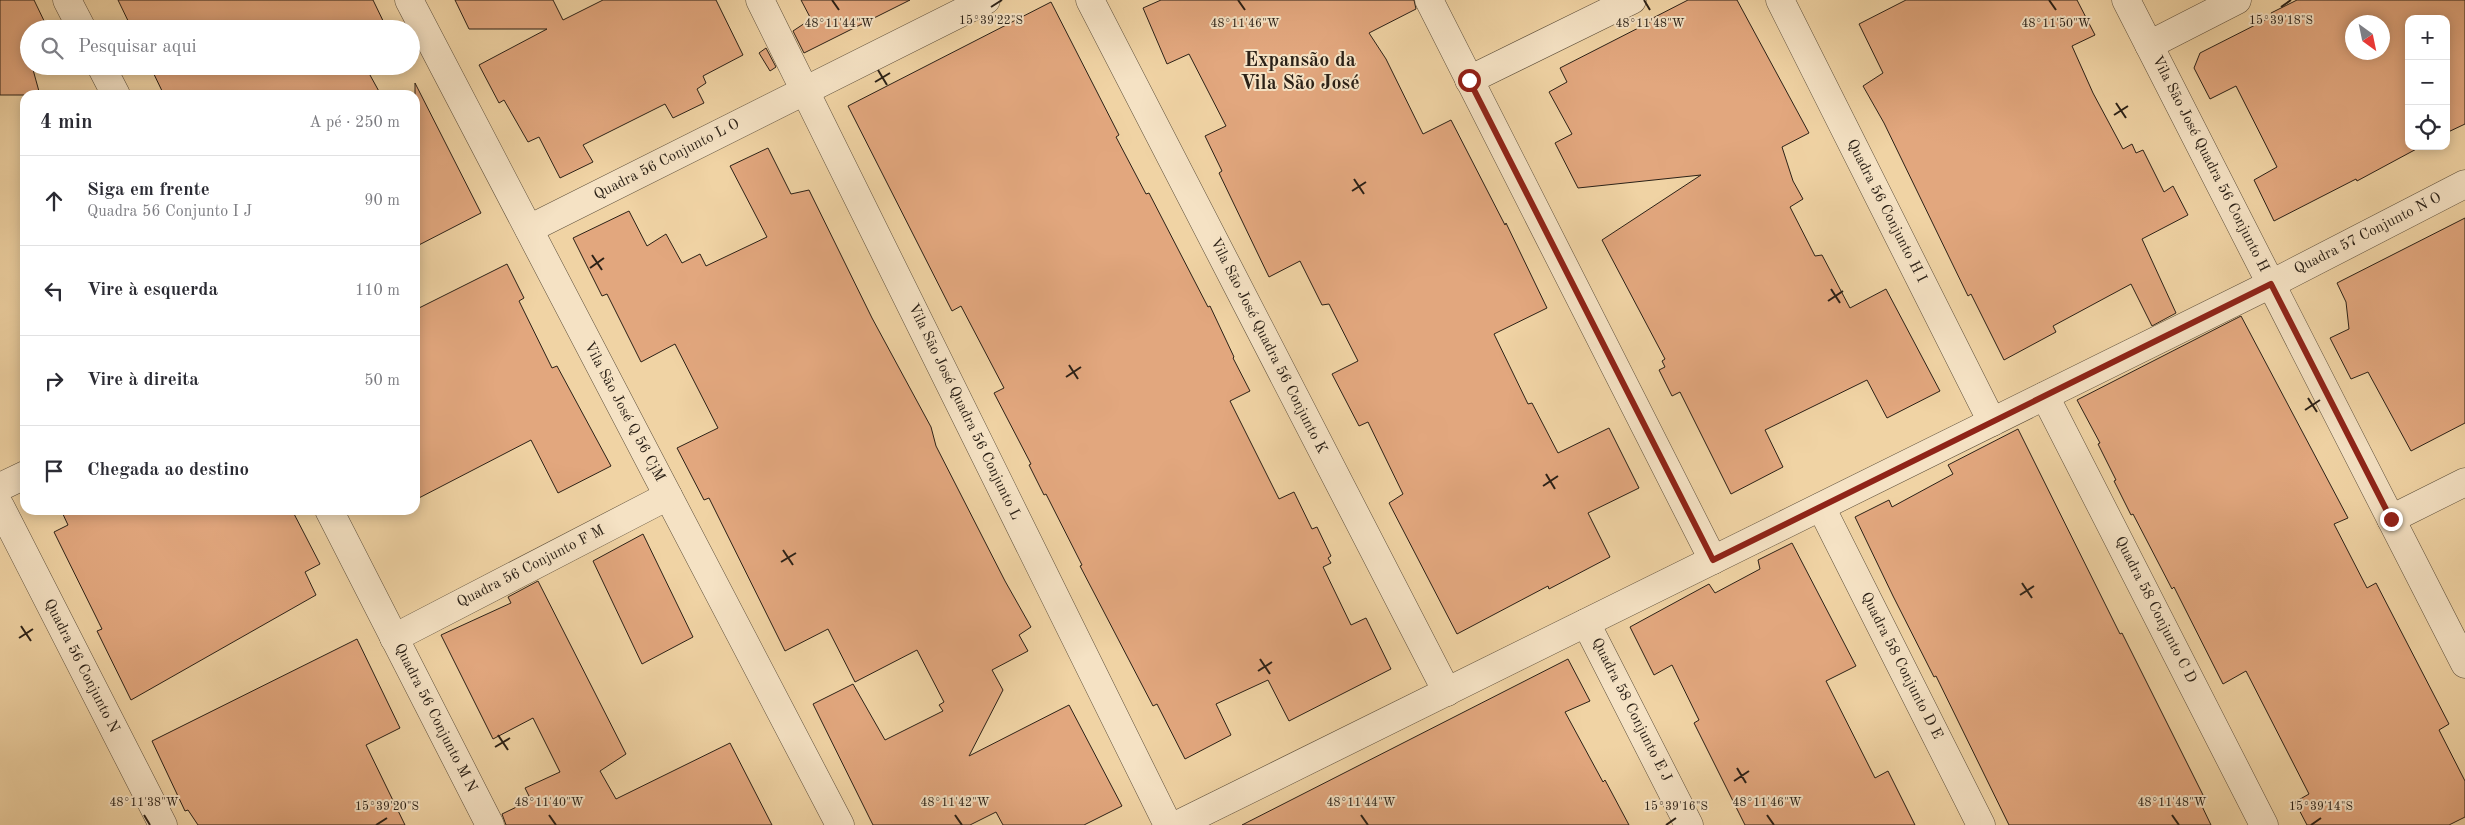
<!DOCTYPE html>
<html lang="pt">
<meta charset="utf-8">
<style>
body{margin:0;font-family:"Old Standard TT",serif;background:#f2f2f3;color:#2b2b33}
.controls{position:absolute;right:15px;top:15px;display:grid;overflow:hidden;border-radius:10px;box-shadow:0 2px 12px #0003}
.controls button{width:45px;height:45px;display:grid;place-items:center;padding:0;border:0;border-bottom:1px solid #e1e1e2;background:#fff;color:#2b2b33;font:25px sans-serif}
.compass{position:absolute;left:2345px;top:15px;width:45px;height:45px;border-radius:50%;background:#fff;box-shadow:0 2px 12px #0003;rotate:147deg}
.stop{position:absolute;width:15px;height:15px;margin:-11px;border:4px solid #8f2418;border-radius:50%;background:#fff}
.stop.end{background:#8f2418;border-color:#fff;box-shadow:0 1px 5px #0008}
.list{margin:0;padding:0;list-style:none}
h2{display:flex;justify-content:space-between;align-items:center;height:65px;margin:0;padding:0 20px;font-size:21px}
h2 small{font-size:16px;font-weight:400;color:#7c7c81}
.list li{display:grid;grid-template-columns:32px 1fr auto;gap:15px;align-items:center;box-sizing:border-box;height:90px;padding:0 20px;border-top:1px solid #e1e1e2}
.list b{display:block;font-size:19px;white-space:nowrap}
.list p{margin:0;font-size:16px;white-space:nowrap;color:#7c7c81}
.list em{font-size:16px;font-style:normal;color:#7c7c81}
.icon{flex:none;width:28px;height:28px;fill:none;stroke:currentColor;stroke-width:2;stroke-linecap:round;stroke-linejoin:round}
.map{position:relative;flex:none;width:2465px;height:825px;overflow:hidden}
.search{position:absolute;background:#fff;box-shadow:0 2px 12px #0003;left:20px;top:20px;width:400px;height:55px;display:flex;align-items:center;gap:12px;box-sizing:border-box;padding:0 18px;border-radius:28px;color:#7c7c81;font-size:19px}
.panel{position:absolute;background:#fff;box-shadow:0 2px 12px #0003;left:20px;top:90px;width:400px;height:425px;border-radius:15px}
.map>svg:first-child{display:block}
.building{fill:#e2a77e;stroke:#2b2117;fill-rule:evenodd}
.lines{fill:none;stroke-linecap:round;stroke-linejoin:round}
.minor-casing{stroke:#5c4e3a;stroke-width:29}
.minor{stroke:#f5e2c4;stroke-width:28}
.route{stroke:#8f2418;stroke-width:6}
.ticks{fill:none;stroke:#2b2117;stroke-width:2}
.labels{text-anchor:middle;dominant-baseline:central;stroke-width:4;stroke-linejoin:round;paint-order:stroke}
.street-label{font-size:15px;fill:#2b2117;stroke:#f5e2c4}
.district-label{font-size:20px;font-weight:bold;fill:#2b2117;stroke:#f5e2c4}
.ticks-label{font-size:12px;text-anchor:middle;fill:#2b2117;stroke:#f5e2c4;stroke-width:4;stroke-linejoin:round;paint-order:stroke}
</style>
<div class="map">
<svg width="2465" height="825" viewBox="0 0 2465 825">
<rect width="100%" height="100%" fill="#f0d3a4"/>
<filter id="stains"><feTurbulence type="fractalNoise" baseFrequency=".004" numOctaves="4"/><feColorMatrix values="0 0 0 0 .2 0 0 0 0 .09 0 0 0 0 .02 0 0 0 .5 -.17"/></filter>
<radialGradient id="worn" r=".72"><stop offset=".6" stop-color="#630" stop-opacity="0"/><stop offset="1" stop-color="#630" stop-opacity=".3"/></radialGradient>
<g class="building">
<path d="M 0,0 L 34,0 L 48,29 L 29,29 L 29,37 L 24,39 L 29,54 L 29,66 L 32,66 L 40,95 L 0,95 Z"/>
<path d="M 118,0 L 373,0 L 387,29 L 132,29 Z"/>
<path d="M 455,0 L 553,0 L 563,20 L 603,0 L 716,0 L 743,55 L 703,76 L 706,83 L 697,89 L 704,103 L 673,118 L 665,104 L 583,145 L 593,162 L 560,178 L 539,137 L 528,142 L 504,100 L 499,103 L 479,65 L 547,29 L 469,29 Z"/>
<path d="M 801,0 L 910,0 L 804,53 L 793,31 L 811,19 Z"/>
<path d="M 1161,0 L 1414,0 L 1416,9 L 1369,33 L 1386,59 L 1423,134 L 1451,120 L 1505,225 L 1506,223 L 1547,308 L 1494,334 L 1528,404 L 1532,403 L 1558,453 L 1609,428 L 1639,488 L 1588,513 L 1610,557 L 1549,589 L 1548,586 L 1457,634 L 1389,503 L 1403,494 L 1368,422 L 1359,426 L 1332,374 L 1358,361 L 1329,304 L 1322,305 L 1300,261 L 1269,277 L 1219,173 L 1222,171 L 1205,136 L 1226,126 L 1189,54 L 1167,64 L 1143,8 Z"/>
<path d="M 1688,0 L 1737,0 L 1809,133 L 1782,147 L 1793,181 L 1803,199 L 1790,207 L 1815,256 L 1822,255 L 1850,308 L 1886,289 L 1940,391 L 1887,418 L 1867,380 L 1765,430 L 1783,467 L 1731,494 L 1680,392 L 1672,396 L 1659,370 L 1665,367 L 1662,361 L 1665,359 L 1602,240 L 1701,175 L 1578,188 L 1555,143 L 1572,134 L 1549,92 L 1567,82 L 1560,68 L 1652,21 L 1651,19 Z"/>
<path d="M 1906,0 L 2077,0 L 2095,35 L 2072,46 L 2093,93 L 2123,149 L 2132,144 L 2136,153 L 2143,150 L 2164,192 L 2173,186 L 2188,215 L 2142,239 L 2176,313 L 2152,326 L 2131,284 L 2053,326 L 2056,332 L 2004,360 L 1971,294 L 1968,296 L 1884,123 L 1863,86 L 1883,73 L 1859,24 Z"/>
<path d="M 2297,0 L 2465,0 L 2465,124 L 2446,133 L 2446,19 L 2409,19 L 2409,146 L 2422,146 L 2357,181 L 2356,179 L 2274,221 L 2254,180 L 2277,167 L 2236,86 L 2210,99 L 2194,68 L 2200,53 L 2273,16 L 2271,13 ZM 2352,22 L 2382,22 L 2382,52 L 2352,52 Z"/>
<path d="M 1051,2 L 1119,135 L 1116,137 L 1146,194 L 1149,193 L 1208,307 L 1210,306 L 1234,357 L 1233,358 L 1250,391 L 1230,401 L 1279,499 L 1294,492 L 1312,529 L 1317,527 L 1331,556 L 1328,558 L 1331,563 L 1323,567 L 1351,625 L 1366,618 L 1391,669 L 1289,721 L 1268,680 L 1216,704 L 1231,735 L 1185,759 L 1157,704 L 1153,706 L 1080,566 L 1082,565 L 1046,494 L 1044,495 L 1029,465 L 1031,464 L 994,393 L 1004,388 L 961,306 L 952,311 L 848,106 Z"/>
<path d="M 766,48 L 776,67 L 770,71 L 759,53 Z"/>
<path d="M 150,66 L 365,66 L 381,95 L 164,95 Z"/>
<path d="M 415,83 L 481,213 L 415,247 Z"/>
<path d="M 768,148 L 791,194 L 809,190 L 872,318 L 931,427 L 936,446 L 1005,581 L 1031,627 L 1019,635 L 1028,651 L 992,670 L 1003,690 L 969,756 L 1069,705 L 1122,806 L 1084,825 L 1003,825 L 996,812 L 970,825 L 873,825 L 813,704 L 853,684 L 885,740 L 943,711 L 939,705 L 944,702 L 917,650 L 855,682 L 828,629 L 785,651 L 709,498 L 704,500 L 677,448 L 718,428 L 675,344 L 641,362 L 607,294 L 602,296 L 573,238 L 629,211 L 647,246 L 666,234 L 682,263 L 700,254 L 706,266 L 767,237 L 730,166 Z"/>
<path d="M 2465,218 L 2465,423 L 2411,451 L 2368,372 L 2351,379 L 2330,338 L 2349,329 L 2346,302 L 2337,283 Z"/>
<path d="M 507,264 L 524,298 L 519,301 L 552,368 L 557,366 L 611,466 L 558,493 L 531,440 L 415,500 L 415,310 Z"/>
<path d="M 2241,316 L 2348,518 L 2334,524 L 2367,588 L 2376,583 L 2449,724 L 2439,730 L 2465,781 L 2465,817 L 2449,825 L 2307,825 L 2295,802 L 2309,794 L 2246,671 L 2223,684 L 2174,587 L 2172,589 L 2133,514 L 2131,515 L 2114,481 L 2116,480 L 2098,444 L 2100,443 L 2077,400 Z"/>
<path d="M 2018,429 L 2120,634 L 2122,633 L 2204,797 L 2199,800 L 2211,825 L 2009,825 L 1936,676 L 1934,677 L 1893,596 L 1855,517 L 1889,500 L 1892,507 L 1953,474 L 1948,465 Z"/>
<path d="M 61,510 L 292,510 L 320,564 L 305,572 L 316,595 L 131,700 L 97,631 L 102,629 L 54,532 L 68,525 Z"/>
<path d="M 643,534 L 693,637 L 642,664 L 593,561 Z"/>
<path d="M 1792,543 L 1856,666 L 1826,681 L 1875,778 L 1888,771 L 1915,825 L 1745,825 L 1694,723 L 1699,720 L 1672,665 L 1654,675 L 1630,627 L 1709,584 L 1715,593 L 1760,569 L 1758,560 Z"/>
<path d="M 538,581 L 626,754 L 600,771 L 616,799 L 730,743 L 772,825 L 506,825 L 502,814 L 531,800 L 525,788 L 560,772 L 533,718 L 493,739 L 441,635 L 511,603 L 508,597 Z"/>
<path d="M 357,639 L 400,728 L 366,745 L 405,825 L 198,825 L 188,810 L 185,811 L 152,741 Z"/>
<path d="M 1568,659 L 1590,701 L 1565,712 L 1603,782 L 1605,780 L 1629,825 L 1242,825 Z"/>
</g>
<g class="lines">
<defs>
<g id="minor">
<path d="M 67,0 L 82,29"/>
<path d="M 409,0 L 840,825"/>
<path d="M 760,0 L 1168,825"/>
<path d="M 1090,0 L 1447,692"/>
<path d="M 1429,0 L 1713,560"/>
<path d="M 1780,0 L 1992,422"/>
<path d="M 2126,0 L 2465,664"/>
<path d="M 2149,45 L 2237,0"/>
<path d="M 101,66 L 116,95"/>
<path d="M 1469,80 L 1632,0"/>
<path d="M 529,229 L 986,0"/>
<path d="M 2045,396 L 2264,825"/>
<path d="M 0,487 L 25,475"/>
<path d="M 0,506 L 163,825"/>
<path d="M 1821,507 L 1981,825"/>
<path d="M 329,510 L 490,825"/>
<path d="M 2391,519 L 2465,482"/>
<path d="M 1586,623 L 1689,825"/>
<path d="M 394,638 L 668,496"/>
<path d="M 1177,825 L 2271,284 L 2465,184"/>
</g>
</defs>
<use href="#minor" class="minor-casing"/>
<use href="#minor" class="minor"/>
</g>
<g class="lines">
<path class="route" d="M 1469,80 L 1713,560 L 2271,284 L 2391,519"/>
</g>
<path class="ticks" d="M 832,0 L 839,10M 1238,0 L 1245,10M 1644,0 L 1650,10M 2049,0 L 2056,10M 991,7 L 1002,0M 2281,7 L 2291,0M 878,70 L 887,85M 875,82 L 890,73M 2116,103 L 2126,118M 2114,115 L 2128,106M 1354,179 L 1364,194M 1352,191 L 1366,182M 592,255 L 602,270M 590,268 L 604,258M 1831,289 L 1840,303M 1828,301 L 1843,291M 1069,365 L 1078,379M 1066,377 L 1081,367M 2308,398 L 2317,412M 2305,410 L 2320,400M 1546,474 L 1555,489M 1543,486 L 1558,476M 783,550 L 793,565M 781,562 L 796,553M 2022,583 L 2032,598M 2020,595 L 2034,586M 21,626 L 31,641M 19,638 L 33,629M 1260,659 L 1270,674M 1258,671 L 1272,662M 498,735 L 508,750M 495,747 L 510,738M 1737,768 L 1746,783M 1734,781 L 1749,771M 144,815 L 150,825M 549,815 L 556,825M 955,815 L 962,825M 1361,815 L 1368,825M 1767,815 L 1774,825M 2172,815 L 2179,825M 376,825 L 387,818M 1666,825 L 1676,818M 2311,825 L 2321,818"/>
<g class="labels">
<g class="street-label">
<text transform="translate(667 160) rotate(-27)">Quadra 56 Conjunto L O</text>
<text transform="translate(2210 164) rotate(63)">Vila São José Quadra 56 Conjunto H</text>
<text transform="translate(1886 211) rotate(63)">Quadra 56 Conjunto H I</text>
<text transform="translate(2368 234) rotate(-27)">Quadra 57 Conjunto N O</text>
<text transform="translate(1268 346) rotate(63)">Vila São José Quadra 56 Conjunto K</text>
<text transform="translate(624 412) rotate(62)">Vila São José Q 56 CjM</text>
<text transform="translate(964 412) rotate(64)">Vila São José Quadra 56 Conjunto L</text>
<text transform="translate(531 567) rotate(-27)">Quadra 56 Conjunto F M</text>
<text transform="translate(2155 610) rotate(63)">Quadra 58 Conjunto C D</text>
<text transform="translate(81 666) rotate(63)">Quadra 56 Conjunto N</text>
<text transform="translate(1901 666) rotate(63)">Quadra 58 Conjunto D E</text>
<text transform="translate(1631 710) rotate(63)">Quadra 58 Conjunto E J</text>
<text transform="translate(435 718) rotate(63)">Quadra 56 Conjunto M N</text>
</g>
<g class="district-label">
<text x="1300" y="61">Expansão da<tspan x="1300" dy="23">Vila São José</tspan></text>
</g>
</g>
<g class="ticks-label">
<text x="991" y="24">15°39'22"S</text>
<text x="2281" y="24">15°39'18"S</text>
<text x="839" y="27">48°11'44"W</text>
<text x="1245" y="27">48°11'46"W</text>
<text x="1650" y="27">48°11'48"W</text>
<text x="2056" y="27">48°11'50"W</text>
<text x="144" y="806">48°11'38"W</text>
<text x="549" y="806">48°11'40"W</text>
<text x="955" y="806">48°11'42"W</text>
<text x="1361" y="806">48°11'44"W</text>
<text x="1767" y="806">48°11'46"W</text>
<text x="2172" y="806">48°11'48"W</text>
<text x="387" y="810">15°39'20"S</text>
<text x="1676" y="810">15°39'16"S</text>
<text x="2321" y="810">15°39'14"S</text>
</g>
<rect width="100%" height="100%" filter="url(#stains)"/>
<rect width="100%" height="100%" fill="url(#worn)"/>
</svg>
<div class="controls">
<button>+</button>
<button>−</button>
<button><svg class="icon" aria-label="locate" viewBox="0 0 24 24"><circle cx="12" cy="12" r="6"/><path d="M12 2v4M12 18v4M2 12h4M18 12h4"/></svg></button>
</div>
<svg class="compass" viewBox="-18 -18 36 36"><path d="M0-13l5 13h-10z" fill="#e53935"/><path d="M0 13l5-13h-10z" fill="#7c7c81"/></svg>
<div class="stop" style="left:1469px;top:80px"></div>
<div class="stop end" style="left:2391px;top:519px"></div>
<div class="search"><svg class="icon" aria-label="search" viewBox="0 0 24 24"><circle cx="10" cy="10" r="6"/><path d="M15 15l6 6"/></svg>Pesquisar aqui</div>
<section class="panel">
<h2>4 min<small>A pé · 250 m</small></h2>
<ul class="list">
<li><svg class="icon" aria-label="ahead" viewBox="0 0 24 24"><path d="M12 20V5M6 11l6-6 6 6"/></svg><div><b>Siga em frente</b><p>Quadra 56 Conjunto I J</p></div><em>90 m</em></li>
<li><svg class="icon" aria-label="left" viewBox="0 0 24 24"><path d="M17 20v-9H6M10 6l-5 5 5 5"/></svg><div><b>Vire à esquerda</b></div><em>110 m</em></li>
<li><svg class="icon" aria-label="right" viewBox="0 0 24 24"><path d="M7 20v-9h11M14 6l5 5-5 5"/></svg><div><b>Vire à direita</b></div><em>50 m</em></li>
<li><svg class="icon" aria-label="arrive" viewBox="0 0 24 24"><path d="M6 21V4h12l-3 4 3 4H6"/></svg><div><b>Chegada ao destino</b></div></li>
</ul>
</section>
</div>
